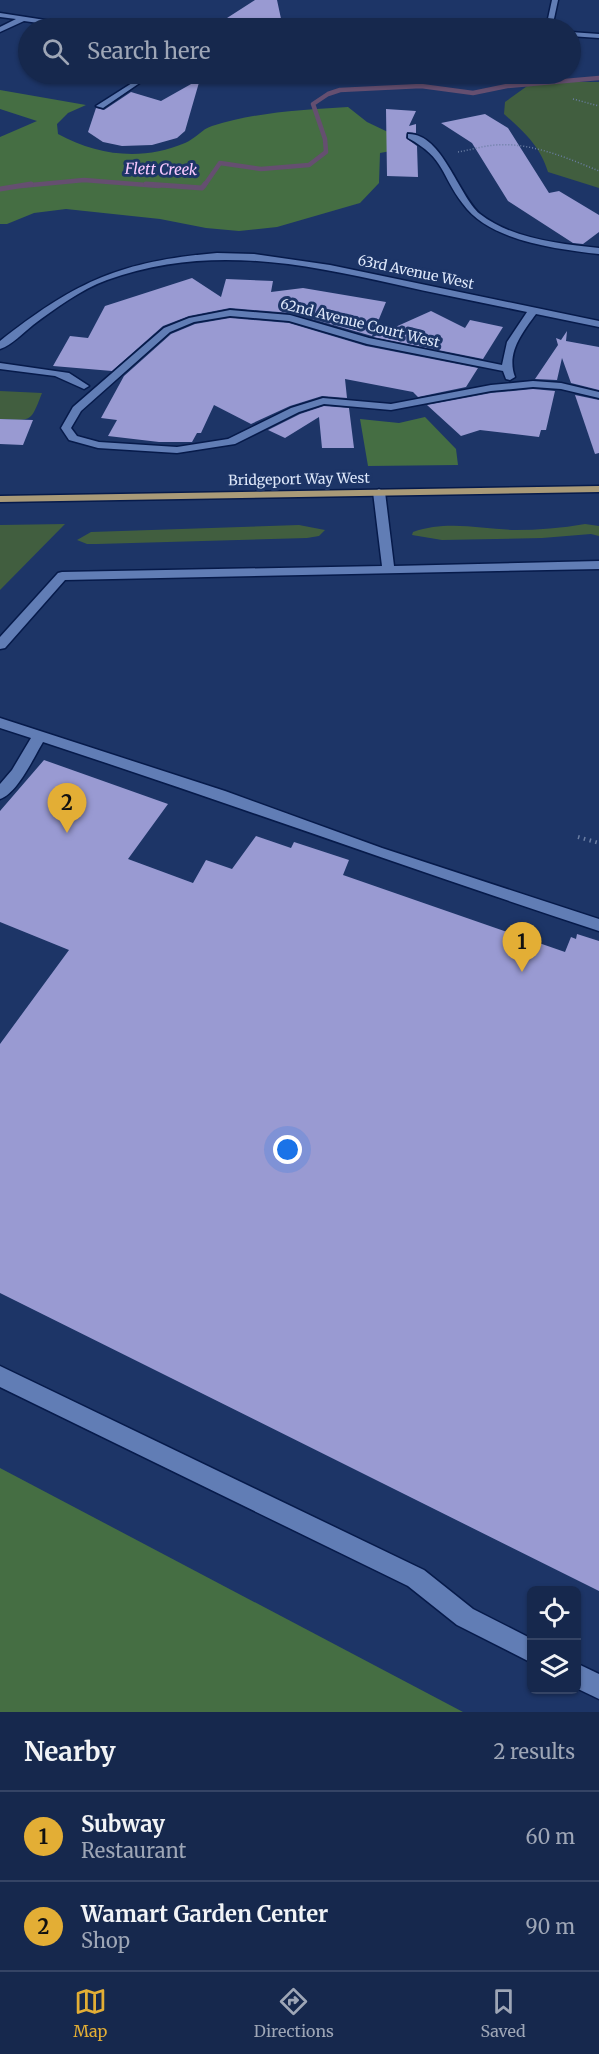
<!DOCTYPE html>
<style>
body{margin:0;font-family:Merriweather,serif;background:#1f3054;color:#f1f3f6}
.controls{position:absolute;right:18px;bottom:18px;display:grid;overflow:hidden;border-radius:9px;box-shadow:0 2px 4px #0004}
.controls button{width:54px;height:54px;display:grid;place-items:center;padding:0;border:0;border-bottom:2px solid #354465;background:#16284d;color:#f1f3f6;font:30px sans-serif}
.you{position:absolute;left:288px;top:1150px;width:21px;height:21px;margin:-15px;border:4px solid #fff;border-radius:50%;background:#1a73e8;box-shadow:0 0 0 9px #1a73e833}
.badge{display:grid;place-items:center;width:39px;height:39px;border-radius:50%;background:#e3ae35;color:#111;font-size:20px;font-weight:700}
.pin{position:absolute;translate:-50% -50px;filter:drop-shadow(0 2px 3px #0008)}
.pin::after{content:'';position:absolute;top:32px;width:21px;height:18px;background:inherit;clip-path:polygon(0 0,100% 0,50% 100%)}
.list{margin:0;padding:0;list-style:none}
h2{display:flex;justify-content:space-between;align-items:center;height:78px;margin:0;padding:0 24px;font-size:26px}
h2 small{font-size:20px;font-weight:400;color:#9ea6b6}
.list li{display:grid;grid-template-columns:39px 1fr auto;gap:18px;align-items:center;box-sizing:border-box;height:90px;padding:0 24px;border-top:2px solid #354465}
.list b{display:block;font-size:22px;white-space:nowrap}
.list p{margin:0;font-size:20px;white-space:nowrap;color:#9ea6b6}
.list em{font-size:20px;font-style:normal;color:#9ea6b6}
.icon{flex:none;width:33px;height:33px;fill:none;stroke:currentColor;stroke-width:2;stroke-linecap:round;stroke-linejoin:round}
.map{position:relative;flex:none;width:599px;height:1712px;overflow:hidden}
.search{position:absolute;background:#16284d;box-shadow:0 2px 4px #0004;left:18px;right:18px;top:18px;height:66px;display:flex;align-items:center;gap:15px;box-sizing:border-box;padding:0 21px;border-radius:33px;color:#9ea6b6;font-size:22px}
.sheet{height:258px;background:#16284d}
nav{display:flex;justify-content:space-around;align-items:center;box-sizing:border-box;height:84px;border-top:2px solid #354465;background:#16284d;font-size:16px;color:#9ea6b6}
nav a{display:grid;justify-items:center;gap:3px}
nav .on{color:#e3ae35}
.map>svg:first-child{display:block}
.green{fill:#415e3f}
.forest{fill:#456e43}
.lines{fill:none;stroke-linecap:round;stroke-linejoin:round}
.stream-far1{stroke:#654f70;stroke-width:4.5}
.stream{stroke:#654f70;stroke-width:5}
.building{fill:#999ad2}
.minor-casing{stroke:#061a4a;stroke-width:3}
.major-casing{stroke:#061a4a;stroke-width:3}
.path-far1{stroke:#6b7ea3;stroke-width:1.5;stroke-dasharray:1 2;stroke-linecap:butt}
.path{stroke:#6b7ea3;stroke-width:4;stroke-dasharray:1.5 4.5;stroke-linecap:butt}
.minor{fill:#617db5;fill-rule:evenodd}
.major{fill:#a99a78;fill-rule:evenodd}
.labels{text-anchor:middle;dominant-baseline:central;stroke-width:6;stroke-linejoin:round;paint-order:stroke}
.far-street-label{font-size:14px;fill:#dde7fa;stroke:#1d3567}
.far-water-label{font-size:15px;font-style:italic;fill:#fac9ff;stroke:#1d3567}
</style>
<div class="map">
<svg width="599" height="1712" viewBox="0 0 599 1712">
<rect width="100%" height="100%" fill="#1d3567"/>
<g class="green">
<path d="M 558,82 L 599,82 L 599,188 L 548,172 C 540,146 524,132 504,114 L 505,102 L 530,84 Z"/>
<path d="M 0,391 L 42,393 C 30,424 32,420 0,419 Z"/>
<path d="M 65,524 L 0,590 L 0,525 Z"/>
<path d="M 585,524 L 599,526 L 599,536 L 591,534 L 542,538 L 442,540 L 412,535 L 413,532 C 447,520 481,529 515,530 C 538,530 562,528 585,524 Z"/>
<path d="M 299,525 L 325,530 L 319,536 L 307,538 L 97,544 L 87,544 L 77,540 L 91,532 Z"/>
</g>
<g class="forest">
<path d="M 0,90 L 86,105 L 68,113 L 57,124 L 58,134 C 98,156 143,161 185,143 C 195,139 202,129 212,126 C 256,112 302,110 348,107 L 367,122 L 390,133 L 396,150 L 380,153 L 379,183 L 360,203 L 277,227 L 239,231 L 206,228 L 160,219 L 66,209 L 34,213 L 7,224 L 0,224 L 0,137 L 37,121 L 0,109 Z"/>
<path d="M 425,417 L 456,449 L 458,465 L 368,466 L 360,419 L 399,423 Z"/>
<path d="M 0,1468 L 463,1712 L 0,1712 Z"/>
</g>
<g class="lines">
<g class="stream-far1">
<path d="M 21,186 L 84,180 L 159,186"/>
<path d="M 204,186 L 220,163 L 261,169 L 309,165 L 326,152 L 325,139 L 313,104 L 328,94 L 340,90 L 421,86 L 473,93 L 507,86 L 599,78"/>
</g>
<g class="stream">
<path d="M 146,184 L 202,188 L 205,184"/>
<path d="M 0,189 L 31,184"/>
</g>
</g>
<g class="building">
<path d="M 255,0 L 277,0 L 283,28 L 254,28 L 253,26 L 213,27 Z"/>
<path d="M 200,79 L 185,131 L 177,138 L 152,145 L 122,146 L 103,142 L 88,132 L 96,108 L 104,110 L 131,92 L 161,101 Z"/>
<path d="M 386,109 L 416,111 L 409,126 L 416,124 L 416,133 L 407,132 L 406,138 L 417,146 L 418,177 L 387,176 Z"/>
<path d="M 485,114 L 508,128 L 549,193 L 559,191 L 599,215 L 599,232 L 583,244 L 573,243 L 508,201 L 472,143 L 441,123 Z"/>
<path d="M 192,278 L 221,297 L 226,279 L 273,281 L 271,292 L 303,288 L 386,302 L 372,336 L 291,313 L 230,308 L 189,316 L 163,326 L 112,371 L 53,366 L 70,336 L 88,338 L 105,306 Z"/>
<path d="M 431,311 L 465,328 L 470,320 L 503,327 L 483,359 L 373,337 Z"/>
<path d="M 230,318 L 289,323 L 366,346 L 478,368 L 466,387 L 418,397 L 413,392 L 345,379 L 347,398 L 322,396 L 290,406 L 251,424 L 214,405 L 201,433 L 197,433 L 192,442 L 159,442 L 108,436 L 117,420 L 101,418 L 124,376 L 171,334 L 195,324 Z"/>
<path d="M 567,331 L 566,341 L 599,347 L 599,390 L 571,383 L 562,358 L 557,380 L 535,379 L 558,345 L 556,338 L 561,340 Z"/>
<path d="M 533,389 L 555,391 L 546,430 L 541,430 L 539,437 L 480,430 L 461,436 L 427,405 L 491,393 Z"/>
<path d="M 575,395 L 599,400 L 599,453 L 595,454 Z"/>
<path d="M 324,406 L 349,408 L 354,448 L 322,448 L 319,417 L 285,438 L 268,430 L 300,414 Z"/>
<path d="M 0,419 L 33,420 L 23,445 L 0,444 Z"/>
<path d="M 44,760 L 168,804 L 128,859 L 193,883 L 206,860 L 232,869 L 256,836 L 291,848 L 294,842 L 349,860 L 343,875 L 565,952 L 571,937 L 576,939 L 577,934 L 599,941 L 599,1591 L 0,1293 L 0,1044 L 69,950 L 0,922 L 0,811 Z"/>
</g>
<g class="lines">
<defs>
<g id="minor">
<path d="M 552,0 L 558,0 L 552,28 L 546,28 Z"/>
<path d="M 0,13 L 84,26 L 87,28 L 75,28 L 24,21 L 0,32 L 0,27 L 16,19 L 0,17 Z"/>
<path d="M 570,32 L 599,34 L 599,38 L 570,36 Z"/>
<path d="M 155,74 L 164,74 L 144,80 L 103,108 L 96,106 L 140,78 Z"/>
<path d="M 408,134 C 442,133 458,195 480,214 C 512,239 560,244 599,248 L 599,254 C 557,249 489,241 463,204 C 440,174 446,159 408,138 Z"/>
<path d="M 217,253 L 254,254 L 330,265 L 599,321 L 599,327 L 536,314 C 522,333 506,353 515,377 L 510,380 L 506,379 L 503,371 L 367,344 L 289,321 L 230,316 L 194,322 L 170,332 L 81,411 L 71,428 L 77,436 L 99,442 L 177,447 L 228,439 L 291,408 L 323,398 L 391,404 L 491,385 L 533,381 L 561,383 L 599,392 L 599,398 L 561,389 L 533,387 L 491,391 L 391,410 L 324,404 L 299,412 L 235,444 L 177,453 L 98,448 L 69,440 L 61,428 L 73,407 L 164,328 L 189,318 L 230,310 L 290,315 L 369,338 L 502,365 L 507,342 L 527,312 C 483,303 438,294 394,284 C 295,262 205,245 107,280 C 80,290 56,308 33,325 C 23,333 12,345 0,349 L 0,341 C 75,282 120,261 217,253 Z"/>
<path d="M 0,363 L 69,373 L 89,386 L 84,389 L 55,376 L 0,369 Z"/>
<path d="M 379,489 L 385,492 L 394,566 L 599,561 L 599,569 L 65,580 L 5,648 L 0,649 L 0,637 L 58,573 L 62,572 L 382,566 L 373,492 Z"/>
<path d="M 0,718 L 225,791 L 382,848 L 599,919 L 599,931 C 413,870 229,803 43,742 C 34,757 17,794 0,799 L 0,784 L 12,770 L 31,738 L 0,728 Z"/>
<path d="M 0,1366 L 424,1570 L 473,1609 L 532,1639 L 532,1663 L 457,1625 L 408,1586 L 0,1387 Z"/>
<path d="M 576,1663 L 599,1674 L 599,1699 L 576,1688 Z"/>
</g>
<path id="major" d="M 599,486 L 599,492 L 0,502 L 0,496 Z"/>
</defs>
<use href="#minor" class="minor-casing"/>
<use href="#major" class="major-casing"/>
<g class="path-far1">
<path d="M 573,99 L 599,106"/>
<path d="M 458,152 C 470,150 483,146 495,145 C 531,142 567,158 599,171"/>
</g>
<path class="path" d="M 578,837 L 599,843"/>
<use href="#minor" class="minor"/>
<use href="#major" class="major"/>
</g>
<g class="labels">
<g class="far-street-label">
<text transform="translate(416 272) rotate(12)">63rd Avenue West</text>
<text transform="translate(360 323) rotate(14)">62nd Avenue Court West</text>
<text transform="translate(299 479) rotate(-1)">Bridgeport Way West</text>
</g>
<g class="far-water-label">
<text transform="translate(161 169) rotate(1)">Flett Creek</text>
</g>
</g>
</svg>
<div class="controls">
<button><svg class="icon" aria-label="locate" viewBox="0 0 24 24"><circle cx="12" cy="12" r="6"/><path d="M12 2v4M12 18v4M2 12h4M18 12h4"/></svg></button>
<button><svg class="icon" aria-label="layers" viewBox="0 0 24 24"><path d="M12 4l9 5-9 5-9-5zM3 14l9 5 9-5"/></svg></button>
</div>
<div class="you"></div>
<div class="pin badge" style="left:522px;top:972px">1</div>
<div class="pin badge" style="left:67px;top:833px">2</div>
<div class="search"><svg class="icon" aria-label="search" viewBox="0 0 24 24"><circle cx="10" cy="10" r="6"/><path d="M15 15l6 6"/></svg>Search here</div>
</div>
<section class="sheet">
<h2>Nearby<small>2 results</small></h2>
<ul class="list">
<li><span class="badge">1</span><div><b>Subway</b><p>Restaurant</p></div><em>60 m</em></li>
<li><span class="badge">2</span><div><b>Wamart Garden Center</b><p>Shop</p></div><em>90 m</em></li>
</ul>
</section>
<nav>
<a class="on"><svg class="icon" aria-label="map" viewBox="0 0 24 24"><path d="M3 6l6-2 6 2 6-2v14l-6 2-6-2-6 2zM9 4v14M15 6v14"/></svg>Map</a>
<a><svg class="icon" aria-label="directions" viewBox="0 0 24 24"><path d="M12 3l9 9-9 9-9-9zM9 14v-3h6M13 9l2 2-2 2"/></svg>Directions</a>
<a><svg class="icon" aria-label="saved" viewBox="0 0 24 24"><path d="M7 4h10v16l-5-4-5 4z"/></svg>Saved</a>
</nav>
